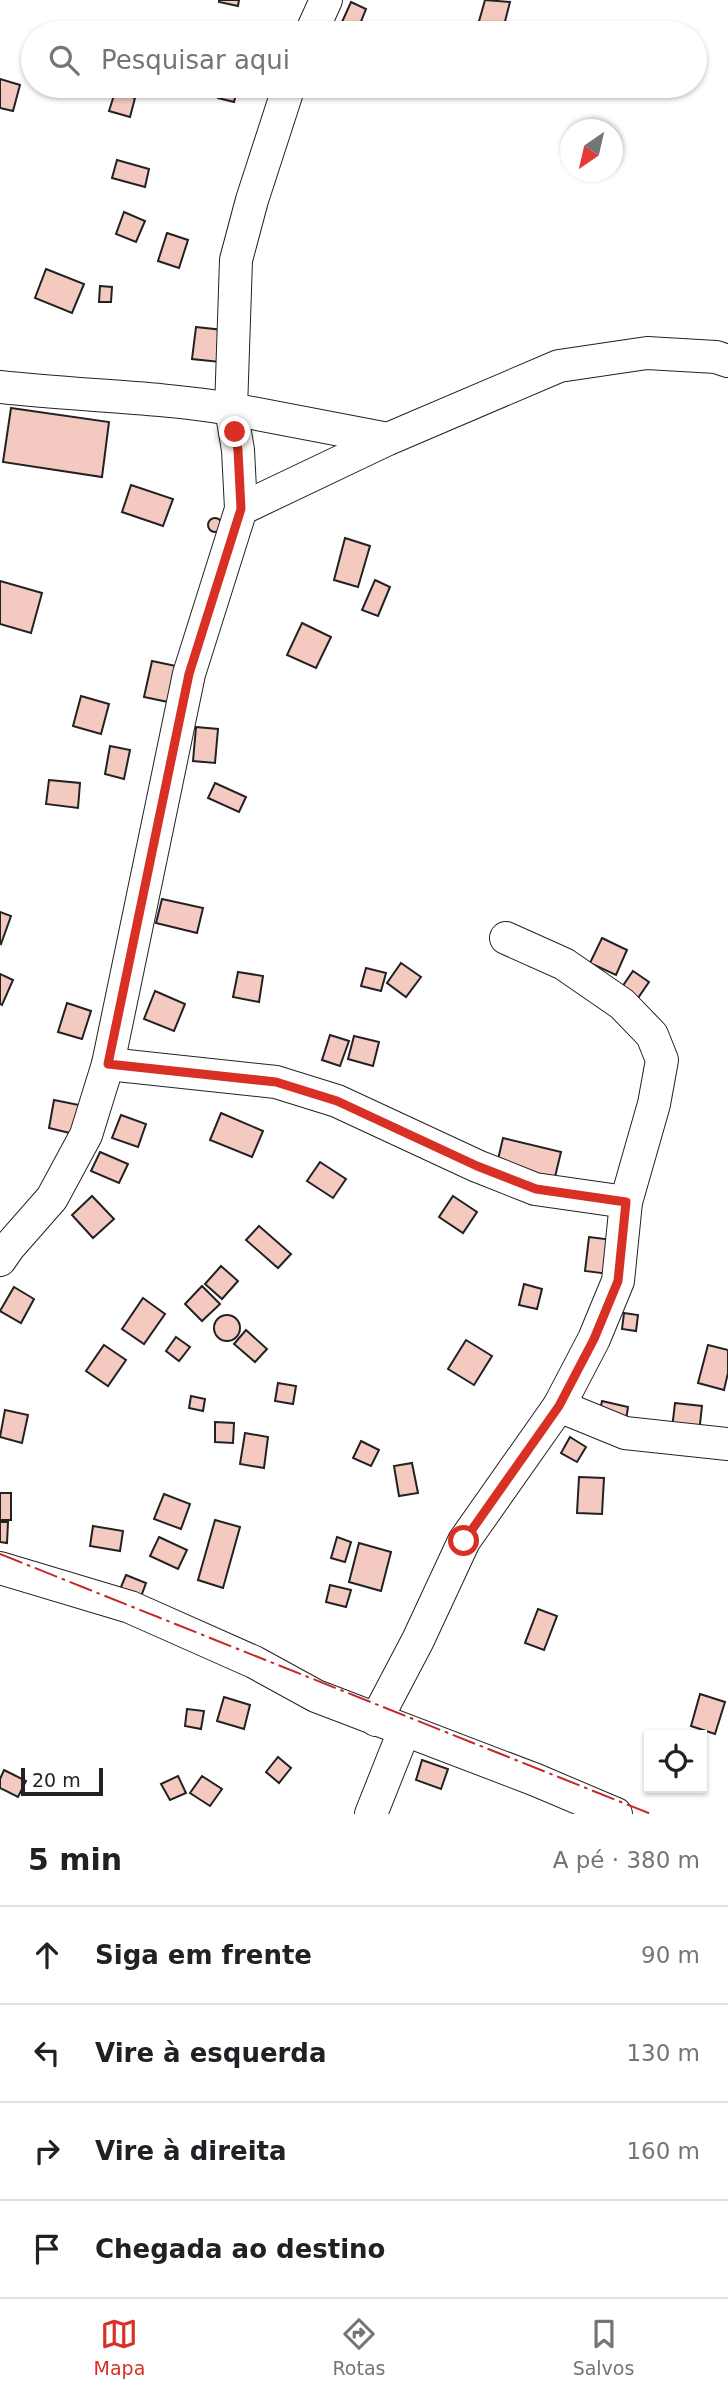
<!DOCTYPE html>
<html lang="pt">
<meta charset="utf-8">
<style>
body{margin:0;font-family:"DejaVu Sans",sans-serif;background:#f2f2f2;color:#202124}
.controls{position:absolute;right:21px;bottom:21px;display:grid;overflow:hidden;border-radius:0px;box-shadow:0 2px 5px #0004}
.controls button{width:63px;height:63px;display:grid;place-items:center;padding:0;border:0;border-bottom:2px solid #e0e0e0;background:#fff;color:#202124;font:35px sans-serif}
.compass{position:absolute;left:560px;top:119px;width:63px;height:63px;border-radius:50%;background:#fff;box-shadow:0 2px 5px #0004;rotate:214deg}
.scale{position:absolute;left:21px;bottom:18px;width:82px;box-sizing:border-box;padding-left:7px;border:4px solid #222;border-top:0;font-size:19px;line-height:24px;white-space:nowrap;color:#222;-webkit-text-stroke:5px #fff;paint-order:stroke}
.stop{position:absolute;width:21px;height:21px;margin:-16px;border:5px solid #d93025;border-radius:50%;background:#fff}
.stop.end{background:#d93025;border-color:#fff;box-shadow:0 2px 7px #0008}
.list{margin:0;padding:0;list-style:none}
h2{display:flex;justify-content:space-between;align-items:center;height:91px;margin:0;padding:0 28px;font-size:30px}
h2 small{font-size:23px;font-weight:400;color:#757577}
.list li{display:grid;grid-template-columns:46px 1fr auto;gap:21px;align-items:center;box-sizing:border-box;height:98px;padding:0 28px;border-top:2px solid #e0e0e0}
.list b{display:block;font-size:26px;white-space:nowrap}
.list em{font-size:23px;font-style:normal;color:#757577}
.icon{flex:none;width:38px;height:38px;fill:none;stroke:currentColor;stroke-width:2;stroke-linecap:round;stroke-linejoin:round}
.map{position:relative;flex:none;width:728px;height:1814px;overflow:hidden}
.search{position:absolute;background:#fff;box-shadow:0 2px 5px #0004;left:21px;right:21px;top:21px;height:77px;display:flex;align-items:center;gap:18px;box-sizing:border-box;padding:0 24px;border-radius:38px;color:#757577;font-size:26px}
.sheet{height:483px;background:#fff}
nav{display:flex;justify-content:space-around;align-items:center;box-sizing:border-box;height:98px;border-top:2px solid #e0e0e0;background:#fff;font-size:19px;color:#757577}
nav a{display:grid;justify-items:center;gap:4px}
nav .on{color:#d93025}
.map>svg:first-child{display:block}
.building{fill:#f3c9c0;stroke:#222;stroke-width:2}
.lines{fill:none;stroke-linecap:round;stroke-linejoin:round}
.minor-casing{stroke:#222;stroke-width:34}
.minor{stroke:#fff;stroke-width:32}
.power{stroke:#c62828;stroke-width:2;stroke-dasharray:24 5 3.5 5;stroke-linecap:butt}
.route{stroke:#d93025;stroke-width:9}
</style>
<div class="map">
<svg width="728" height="1814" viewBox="0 0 728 1814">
<rect width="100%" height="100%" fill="#fff"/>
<g class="building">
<path d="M 219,0 L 239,0 L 238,6 L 219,2 Z"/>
<path d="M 485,0 L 510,2 L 502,33 L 476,32 Z"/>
<path d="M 351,2 L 366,9 L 358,29 L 342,22 Z"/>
<path d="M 240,26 L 259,29 L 258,33 L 239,33 Z"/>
<path d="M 0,79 L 20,85 L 13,111 L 0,108 Z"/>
<path d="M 221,86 L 238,87 L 234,102 L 218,98 Z"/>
<path d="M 115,92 L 135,98 L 130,117 L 109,111 Z"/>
<path d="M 117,160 L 149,169 L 145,187 L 112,178 Z"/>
<path d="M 124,212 L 145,221 L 136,242 L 116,234 Z"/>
<path d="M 167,233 L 188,240 L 179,268 L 158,261 Z"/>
<path d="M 46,269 L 84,284 L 72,313 L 35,298 Z"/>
<path d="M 100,286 L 112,287 L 111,302 L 99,302 Z"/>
<path d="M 196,327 L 223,330 L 220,362 L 192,359 Z"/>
<path d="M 11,408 L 109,422 L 102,477 L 3,462 Z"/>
<path d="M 131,485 L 173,499 L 163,526 L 122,512 Z"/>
<circle cx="215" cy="525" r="7"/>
<path d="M 345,538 L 370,546 L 358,587 L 334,580 Z"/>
<path d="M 375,580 L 390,587 L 378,616 L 362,610 Z"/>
<path d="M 0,581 L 42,593 L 31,633 L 0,624 Z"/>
<path d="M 302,623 L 331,637 L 316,668 L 287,655 Z"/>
<path d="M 152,661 L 176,666 L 168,702 L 144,697 Z"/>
<path d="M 81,696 L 109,704 L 101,734 L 73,726 Z"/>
<path d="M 196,727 L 218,729 L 215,763 L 193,761 Z"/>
<path d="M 110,746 L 130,750 L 124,779 L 105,774 Z"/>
<path d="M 49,780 L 80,783 L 78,808 L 46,804 Z"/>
<path d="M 215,783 L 246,797 L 239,812 L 208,798 Z"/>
<path d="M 162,899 L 203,908 L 197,933 L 156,923 Z"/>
<path d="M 0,912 L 11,916 L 1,944 L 0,943 Z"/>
<path d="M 602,938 L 627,950 L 616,975 L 590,963 Z"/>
<path d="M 401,963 L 421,977 L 406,997 L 387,983 Z"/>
<path d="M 366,968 L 386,973 L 381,991 L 361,986 Z"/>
<path d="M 633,971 L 649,982 L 638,998 L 622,987 Z"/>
<path d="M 238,972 L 263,976 L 259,1002 L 233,997 Z"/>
<path d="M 0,974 L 13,980 L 2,1005 L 0,1004 Z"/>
<path d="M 155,991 L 185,1004 L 174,1031 L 144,1019 Z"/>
<path d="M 67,1003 L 91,1011 L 82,1039 L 58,1032 Z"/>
<path d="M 330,1035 L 349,1041 L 340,1066 L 322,1060 Z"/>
<path d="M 354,1036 L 379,1042 L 373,1066 L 348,1059 Z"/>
<path d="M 54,1100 L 84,1106 L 78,1135 L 49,1128 Z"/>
<path d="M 221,1113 L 263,1131 L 252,1157 L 210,1140 Z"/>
<path d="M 121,1115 L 146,1124 L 138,1147 L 112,1138 Z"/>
<path d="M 503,1138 L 561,1152 L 554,1181 L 496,1168 Z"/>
<path d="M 100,1152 L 128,1164 L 119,1183 L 91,1171 Z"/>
<path d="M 320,1162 L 346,1179 L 333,1198 L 307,1181 Z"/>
<path d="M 92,1196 L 114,1219 L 93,1238 L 72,1215 Z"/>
<path d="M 453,1196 L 477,1212 L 463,1233 L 439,1217 Z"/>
<path d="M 259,1226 L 291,1254 L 278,1268 L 246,1240 Z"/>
<path d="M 589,1237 L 613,1240 L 609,1274 L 585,1271 Z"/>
<path d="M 221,1266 L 238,1281 L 222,1299 L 205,1284 Z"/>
<path d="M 524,1284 L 542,1289 L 537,1309 L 519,1305 Z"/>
<path d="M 202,1286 L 220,1304 L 202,1321 L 185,1304 Z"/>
<path d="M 14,1287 L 34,1299 L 21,1323 L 0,1311 Z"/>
<path d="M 143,1298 L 165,1314 L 144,1344 L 122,1329 Z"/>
<path d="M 624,1313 L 638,1315 L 636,1331 L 622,1329 Z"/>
<circle cx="227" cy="1328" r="13"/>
<path d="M 246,1330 L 267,1349 L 255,1362 L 234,1344 Z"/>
<path d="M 176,1337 L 190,1347 L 179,1361 L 166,1351 Z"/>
<path d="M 466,1340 L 492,1356 L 474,1385 L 448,1369 Z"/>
<path d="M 104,1345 L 126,1360 L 108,1386 L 86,1371 Z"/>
<path d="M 708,1345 L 728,1350 L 728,1373 L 724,1390 L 698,1383 Z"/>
<path d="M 278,1383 L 296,1386 L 293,1404 L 275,1401 Z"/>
<path d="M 191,1396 L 205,1399 L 203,1411 L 189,1408 Z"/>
<path d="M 602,1401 L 628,1407 L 626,1420 L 599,1415 Z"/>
<path d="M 675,1403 L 702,1406 L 699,1433 L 672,1429 Z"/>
<path d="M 5,1410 L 28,1415 L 22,1443 L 0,1437 Z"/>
<path d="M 215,1422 L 234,1423 L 233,1443 L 215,1442 Z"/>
<path d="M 245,1433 L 268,1437 L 264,1468 L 240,1464 Z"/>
<path d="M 570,1437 L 586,1447 L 577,1462 L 561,1453 Z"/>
<path d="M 361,1441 L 379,1450 L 371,1466 L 353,1458 Z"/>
<path d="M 412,1463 L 418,1493 L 399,1496 L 394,1466 Z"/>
<path d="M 579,1477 L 604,1478 L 602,1514 L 577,1513 Z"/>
<rect x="0" y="1493" width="11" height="27"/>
<path d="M 164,1494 L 190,1504 L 181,1529 L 154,1519 Z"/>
<path d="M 215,1520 L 240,1527 L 223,1588 L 198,1580 Z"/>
<path d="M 0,1522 L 8,1522 L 7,1543 L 0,1542 Z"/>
<path d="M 93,1526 L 123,1531 L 120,1551 L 90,1546 Z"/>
<path d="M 159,1537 L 187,1550 L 178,1569 L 150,1556 Z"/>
<path d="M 337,1537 L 351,1542 L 345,1562 L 331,1558 Z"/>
<path d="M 359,1543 L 391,1552 L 381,1591 L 349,1582 Z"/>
<path d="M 126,1575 L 146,1583 L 139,1602 L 118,1594 Z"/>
<path d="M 330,1585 L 351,1590 L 346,1607 L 326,1602 Z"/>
<path d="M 538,1609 L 557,1616 L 544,1650 L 525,1643 Z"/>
<path d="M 700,1694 L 725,1702 L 715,1734 L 691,1726 Z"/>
<path d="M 224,1697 L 250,1705 L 244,1729 L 217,1721 Z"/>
<path d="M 187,1709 L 204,1711 L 201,1729 L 185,1726 Z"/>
<path d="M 278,1757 L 291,1768 L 279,1783 L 266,1772 Z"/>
<path d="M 422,1760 L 448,1769 L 441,1789 L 416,1780 Z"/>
<path d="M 4,1770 L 26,1781 L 18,1797 L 0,1788 L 0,1779 Z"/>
<path d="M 178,1776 L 186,1793 L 170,1800 L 161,1784 Z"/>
<path d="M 202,1776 L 222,1789 L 210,1806 L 190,1793 Z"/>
</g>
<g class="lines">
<defs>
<g id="minor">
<path d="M 311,33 L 326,0"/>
<path d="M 289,86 L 252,200 L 236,260 L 231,409 L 388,439"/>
<path d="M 0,387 C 77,396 155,396 231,409 L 238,450 L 241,509 L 189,674 L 108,1064 L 86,1135 L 52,1198 L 9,1247 L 0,1260"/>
<path d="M 241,509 L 388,439 L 559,366 L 647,353 L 716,357 L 728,361"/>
<path d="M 108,1064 L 276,1082 L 337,1101 L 477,1166 L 535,1189 L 626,1202"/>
<path d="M 559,1406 L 625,1433 L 728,1444"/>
<path d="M 0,1568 L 130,1607 L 254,1662 L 316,1696 L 536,1780 L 616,1814"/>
<path d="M 376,1720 L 418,1640 L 464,1541 L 559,1406 L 594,1339 L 618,1281 L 626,1202 L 654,1104 L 662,1060 L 652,1035 L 622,1004 L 564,964 L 506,938"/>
<path d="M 371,1814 L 404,1731"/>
</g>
</defs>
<use href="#minor" class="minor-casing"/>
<use href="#minor" class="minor"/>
<path class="power" d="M 0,1554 L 651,1814"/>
</g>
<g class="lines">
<path class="route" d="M 235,432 L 238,450 L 241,509 L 189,674 L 108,1064 L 276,1082 L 337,1101 L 477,1166 L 536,1189 L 626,1202 L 618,1281 L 594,1339 L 559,1406 L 464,1541"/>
</g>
</svg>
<div class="controls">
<button><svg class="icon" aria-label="locate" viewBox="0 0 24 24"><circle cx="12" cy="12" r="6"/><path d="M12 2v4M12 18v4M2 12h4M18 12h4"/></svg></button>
</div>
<svg class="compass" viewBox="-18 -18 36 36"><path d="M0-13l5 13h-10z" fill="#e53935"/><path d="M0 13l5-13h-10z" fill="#757577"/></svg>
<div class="scale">20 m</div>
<div class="stop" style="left:464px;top:1541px"></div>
<div class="stop end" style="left:235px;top:432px"></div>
<div class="search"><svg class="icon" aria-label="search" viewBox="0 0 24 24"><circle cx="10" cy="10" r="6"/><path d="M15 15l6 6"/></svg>Pesquisar aqui</div>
</div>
<section class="sheet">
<h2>5 min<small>A pé · 380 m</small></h2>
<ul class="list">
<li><svg class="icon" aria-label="ahead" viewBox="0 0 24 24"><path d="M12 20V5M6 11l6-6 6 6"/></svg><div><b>Siga em frente</b></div><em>90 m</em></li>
<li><svg class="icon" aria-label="left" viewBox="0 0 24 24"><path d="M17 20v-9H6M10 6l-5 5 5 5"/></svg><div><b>Vire à esquerda</b></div><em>130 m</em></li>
<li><svg class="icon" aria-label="right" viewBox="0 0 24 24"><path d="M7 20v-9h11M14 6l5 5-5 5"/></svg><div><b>Vire à direita</b></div><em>160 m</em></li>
<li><svg class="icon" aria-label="arrive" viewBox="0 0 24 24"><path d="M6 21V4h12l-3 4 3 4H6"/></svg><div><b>Chegada ao destino</b></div></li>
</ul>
</section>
<nav>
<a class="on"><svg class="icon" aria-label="map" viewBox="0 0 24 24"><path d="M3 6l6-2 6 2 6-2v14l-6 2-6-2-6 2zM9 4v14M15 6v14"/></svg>Mapa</a>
<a><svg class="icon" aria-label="directions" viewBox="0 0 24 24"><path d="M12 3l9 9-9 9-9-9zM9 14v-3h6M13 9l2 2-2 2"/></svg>Rotas</a>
<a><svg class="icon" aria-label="saved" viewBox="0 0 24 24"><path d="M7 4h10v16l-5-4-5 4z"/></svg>Salvos</a>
</nav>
